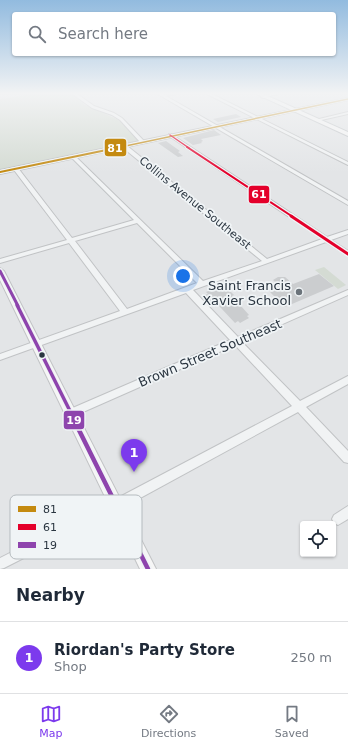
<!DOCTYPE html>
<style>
body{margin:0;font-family:"DejaVu Sans",sans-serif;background:#f2f2f3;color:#1f2937}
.controls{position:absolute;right:12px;bottom:12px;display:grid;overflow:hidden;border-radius:4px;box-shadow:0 1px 3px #0004}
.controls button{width:36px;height:36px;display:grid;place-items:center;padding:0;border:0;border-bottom:1px solid #e0e1e3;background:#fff;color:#1f2937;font:20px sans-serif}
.you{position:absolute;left:183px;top:276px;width:14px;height:14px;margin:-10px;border:3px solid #fff;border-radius:50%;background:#1a73e8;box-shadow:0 0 0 6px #1a73e833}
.badge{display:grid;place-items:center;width:26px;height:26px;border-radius:50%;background:#7c3aed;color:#fff;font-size:13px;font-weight:700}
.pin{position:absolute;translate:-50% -33px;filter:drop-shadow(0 1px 2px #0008)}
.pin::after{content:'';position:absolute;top:21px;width:14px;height:12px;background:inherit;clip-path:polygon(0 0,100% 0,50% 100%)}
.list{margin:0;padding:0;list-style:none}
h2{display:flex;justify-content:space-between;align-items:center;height:52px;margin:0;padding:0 16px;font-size:17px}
h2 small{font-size:13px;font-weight:400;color:#747a83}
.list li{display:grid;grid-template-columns:26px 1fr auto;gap:12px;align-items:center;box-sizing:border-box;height:72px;padding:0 16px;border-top:1px solid #e0e1e3}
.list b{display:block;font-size:15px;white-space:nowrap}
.list p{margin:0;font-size:13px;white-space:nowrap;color:#747a83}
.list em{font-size:13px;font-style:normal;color:#747a83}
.icon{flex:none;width:22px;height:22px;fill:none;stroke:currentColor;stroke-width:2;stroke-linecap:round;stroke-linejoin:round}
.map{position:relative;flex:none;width:348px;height:569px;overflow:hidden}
.search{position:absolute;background:#fff;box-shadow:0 1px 3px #0004;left:12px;right:12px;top:12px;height:44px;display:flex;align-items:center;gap:10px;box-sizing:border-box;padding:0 14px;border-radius:4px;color:#747a83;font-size:15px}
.sheet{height:124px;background:#fff}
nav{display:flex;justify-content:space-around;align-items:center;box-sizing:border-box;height:56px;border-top:1px solid #e0e1e3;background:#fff;font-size:11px;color:#747a83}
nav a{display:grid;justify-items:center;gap:2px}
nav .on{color:#7c3aed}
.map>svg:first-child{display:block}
.green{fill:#d4dbd3}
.building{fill:#cbcdcf}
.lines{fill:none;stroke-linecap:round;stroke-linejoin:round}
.street-casing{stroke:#c1c3c5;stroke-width:2}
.secondary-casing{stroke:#c1c3c5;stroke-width:2}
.primary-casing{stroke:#bec2c5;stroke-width:2}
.street{fill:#f1f3f4;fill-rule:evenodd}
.secondary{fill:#f6f6f6;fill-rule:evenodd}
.primary{fill:#f6f6f6;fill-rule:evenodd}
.bus-1-far1-casing{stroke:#f0f4f6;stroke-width:3}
.bus-1-casing{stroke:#f0f4f6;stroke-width:4}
.bus-2-far2-casing{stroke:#f0f4f6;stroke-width:3}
.bus-2-far1-casing{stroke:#f0f4f6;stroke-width:4}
.bus-2-casing{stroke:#f0f4f6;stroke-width:6}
.bus-3-far2-casing{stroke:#f0f4f6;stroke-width:6}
.bus-3-far1-casing{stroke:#f0f4f6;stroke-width:6}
.bus-3-casing{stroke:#f0f4f6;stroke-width:8}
.bus-1-far1{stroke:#c48a10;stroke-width:1.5}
.bus-1{stroke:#c48a10;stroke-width:2}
.bus-2-far2{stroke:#e4002b;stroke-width:1.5}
.bus-2-far1{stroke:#e4002b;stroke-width:2}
.bus-2{stroke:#e4002b;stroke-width:3}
.bus-3-far2{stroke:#8e44ad;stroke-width:3}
.bus-3-far1{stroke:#8e44ad;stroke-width:3.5}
.bus-3{stroke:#8e44ad;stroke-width:4.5}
.poi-dot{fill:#6b737a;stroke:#f0f4f6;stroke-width:1.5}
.bus-dot{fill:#2a3540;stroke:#f0f4f6;stroke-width:1.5}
.labels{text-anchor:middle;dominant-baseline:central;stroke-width:3.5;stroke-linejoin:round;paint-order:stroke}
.far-street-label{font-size:11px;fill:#2a3540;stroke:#f0f4f6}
.poi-label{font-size:13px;fill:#2a3540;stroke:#f0f4f6;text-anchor:end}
.street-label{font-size:13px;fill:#2a3540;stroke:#f0f4f6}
.key{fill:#f0f4f6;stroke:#b5bbbf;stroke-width:1}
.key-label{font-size:11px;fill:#2a3540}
.line-badge{stroke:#f0f4f6;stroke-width:1.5}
.badge-label{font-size:11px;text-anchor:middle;font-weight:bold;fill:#fff}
</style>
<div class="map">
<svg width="348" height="569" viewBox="0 0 348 569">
<rect width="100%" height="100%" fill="#e3e5e7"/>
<g class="green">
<path d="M 39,93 L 71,93 L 85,105 L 119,120 L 142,141 L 0,171 L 0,99 Z"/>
<path d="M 324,267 L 346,285 L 338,289 L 315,270 Z"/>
</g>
<g class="building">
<path d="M 236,114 L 241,117 L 218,122 L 213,119 Z"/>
<path d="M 214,130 L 221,135 L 201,139 L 203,141 L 201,142 L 202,143 L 193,145 L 183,138 Z"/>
<path d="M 166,141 L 180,151 L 178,152 L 183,156 L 178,157 L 158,143 Z"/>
<path d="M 319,274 L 334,286 L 285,307 L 270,292 L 282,288 L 273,280 L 278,277 L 285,277 L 293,284 Z"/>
<path d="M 221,286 L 223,288 L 226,287 L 234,295 L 232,296 L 249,315 L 247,316 L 249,318 L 240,323 L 238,321 L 235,323 L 221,308 L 216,303 L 213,304 L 205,295 L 208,294 L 206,292 Z"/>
</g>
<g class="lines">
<defs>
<g id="street">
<path d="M 71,93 L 76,93 L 94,106 L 114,113 L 122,118 L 144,141 L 140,142 L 120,120 L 112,115 L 92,108 Z"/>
<path d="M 156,93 L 161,93 L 164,95 L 180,93 L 166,96 L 348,201 L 348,205 Z"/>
<path d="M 205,93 L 210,93 L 348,162 L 348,165 Z"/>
<path d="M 274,93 L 281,93 L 263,98 L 261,97 Z"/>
<path d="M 348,112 L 348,114 L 317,121 L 315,120 Z"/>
<path d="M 169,134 L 171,134 L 327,237 L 348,230 L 348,234 L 331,240 L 348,251 L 348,256 L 326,242 L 193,290 L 238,337 L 348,290 L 348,295 L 242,342 L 300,401 L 348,376 L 348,384 L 306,407 L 348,451 L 348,463 L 344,462 L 298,412 L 120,509 L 4,568 L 0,569 L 0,558 L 112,501 L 292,406 L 235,345 L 74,416 L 71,417 L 68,416 L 66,413 L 68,410 L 230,340 L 186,293 L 0,360 L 0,354 L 120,311 L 69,243 L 0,263 L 0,259 L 67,240 L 14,170 L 14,168 L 18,168 L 72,238 L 134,220 L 71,157 L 75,156 L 203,281 L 262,261 L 122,147 L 122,145 L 126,145 L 267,259 L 322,239 L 169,136 ZM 137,223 L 197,283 L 127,309 L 75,241 Z"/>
<path d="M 348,506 L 348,519 L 338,525 L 334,523 L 332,519 L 334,515 Z"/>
</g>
<g id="secondary">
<path d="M 348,98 L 348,100 L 0,174 L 0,170 Z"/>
<path d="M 0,268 L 4,271 L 156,569 L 140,569 L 0,280 Z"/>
</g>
<path id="primary" d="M 254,93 L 261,93 L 348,132 L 348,136 Z"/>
</defs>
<use href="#street" class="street-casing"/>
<use href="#secondary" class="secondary-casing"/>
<use href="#primary" class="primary-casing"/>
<use href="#street" class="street"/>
<use href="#secondary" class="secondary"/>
<use href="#primary" class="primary"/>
<defs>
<path id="bus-1-far1" d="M 116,148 L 348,99"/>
<path id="bus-1" d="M 0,172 L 121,147"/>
<path id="bus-2-far2" d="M 170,135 L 189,148"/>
<path id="bus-2-far1" d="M 187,147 L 293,217"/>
<path id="bus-2" d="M 291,216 L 348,254"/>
<path id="bus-3-far2" d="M 0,271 L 18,306"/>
<path id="bus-3-far1" d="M 17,305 L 75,421"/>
<path id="bus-3" d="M 74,420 L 148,569"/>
</defs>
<use href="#bus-1-far1" class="bus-1-far1-casing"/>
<use href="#bus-1" class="bus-1-casing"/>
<use href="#bus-2-far2" class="bus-2-far2-casing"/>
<use href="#bus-2-far1" class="bus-2-far1-casing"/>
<use href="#bus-2" class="bus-2-casing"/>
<use href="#bus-3-far2" class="bus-3-far2-casing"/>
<use href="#bus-3-far1" class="bus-3-far1-casing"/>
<use href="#bus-3" class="bus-3-casing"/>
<use href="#bus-1-far1" class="bus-1-far1"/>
<use href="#bus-1" class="bus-1"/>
<use href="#bus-2-far2" class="bus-2-far2"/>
<use href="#bus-2-far1" class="bus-2-far1"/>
<use href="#bus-2" class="bus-2"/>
<use href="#bus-3-far2" class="bus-3-far2"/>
<use href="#bus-3-far1" class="bus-3-far1"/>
<use href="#bus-3" class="bus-3"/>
</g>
<linearGradient id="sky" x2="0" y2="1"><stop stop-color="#92bbdf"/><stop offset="0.54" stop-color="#f2f3f4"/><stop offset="1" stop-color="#f2f3f4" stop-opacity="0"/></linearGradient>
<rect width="348" height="173" fill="url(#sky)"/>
<circle class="poi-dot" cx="299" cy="292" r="4"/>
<circle class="bus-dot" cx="42" cy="355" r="3.5"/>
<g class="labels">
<g class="far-street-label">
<text transform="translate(195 203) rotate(39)">Collins Avenue Southeast</text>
</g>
<g class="poi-label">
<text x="291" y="285">Saint Francis<tspan x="291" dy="15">Xavier School</tspan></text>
</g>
<g class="street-label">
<text transform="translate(210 353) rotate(-23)">Brown Street Southeast</text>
</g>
</g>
<rect x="10" y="495" width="132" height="64" rx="6" class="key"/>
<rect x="18" y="506" width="18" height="6" fill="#c48a10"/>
<rect x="18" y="524" width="18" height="6" fill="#e4002b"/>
<rect x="18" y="542" width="18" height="6" fill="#8e44ad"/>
<g class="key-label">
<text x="43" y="513">81</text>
<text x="43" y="531">61</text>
<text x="43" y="549">19</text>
</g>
<g class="line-badge">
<rect x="104" y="138" width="23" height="19" rx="4" fill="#c48a10"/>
<rect x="248" y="185" width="22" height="19" rx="4" fill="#e4002b"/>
<rect x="63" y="410" width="22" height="20" rx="4" fill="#8e44ad"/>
</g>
<g class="badge-label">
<text x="115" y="152">81</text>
<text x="259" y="198">61</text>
<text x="74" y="424">19</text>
</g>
</svg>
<div class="controls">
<button><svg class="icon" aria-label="locate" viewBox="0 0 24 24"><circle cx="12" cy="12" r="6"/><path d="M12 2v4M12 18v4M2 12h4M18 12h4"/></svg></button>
</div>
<div class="you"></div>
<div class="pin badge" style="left:134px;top:472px">1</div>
<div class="search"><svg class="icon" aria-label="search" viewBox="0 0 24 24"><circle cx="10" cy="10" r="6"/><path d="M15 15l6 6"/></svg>Search here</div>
</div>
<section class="sheet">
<h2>Nearby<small></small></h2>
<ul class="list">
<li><span class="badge">1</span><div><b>Riordan's Party Store</b><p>Shop</p></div><em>250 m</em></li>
</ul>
</section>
<nav>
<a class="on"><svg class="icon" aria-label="map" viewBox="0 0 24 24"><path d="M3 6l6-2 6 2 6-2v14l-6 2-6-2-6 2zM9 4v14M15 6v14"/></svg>Map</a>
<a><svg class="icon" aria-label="directions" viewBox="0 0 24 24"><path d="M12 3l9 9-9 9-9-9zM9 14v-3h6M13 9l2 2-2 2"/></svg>Directions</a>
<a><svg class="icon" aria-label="saved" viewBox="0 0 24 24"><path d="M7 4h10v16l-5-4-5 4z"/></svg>Saved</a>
</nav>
